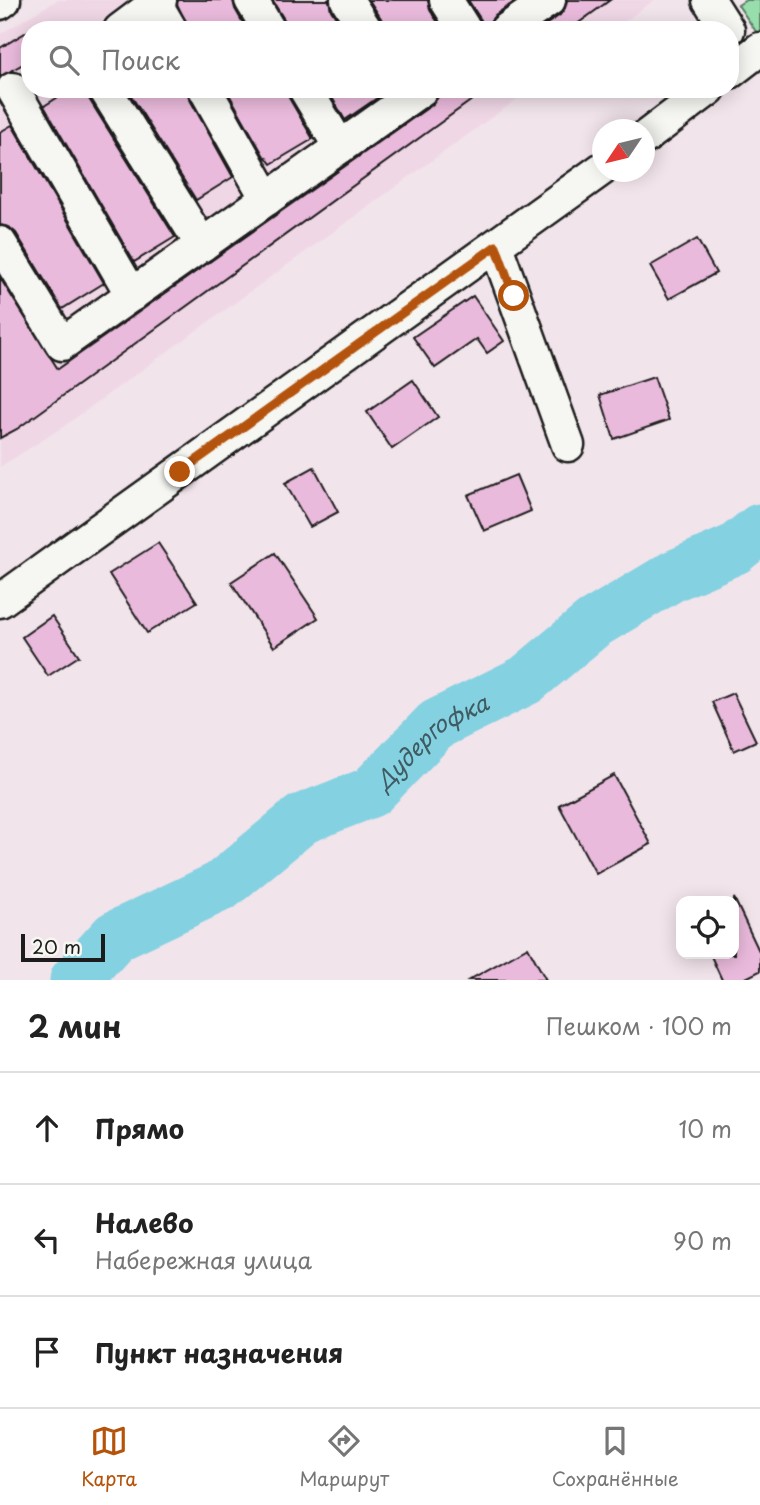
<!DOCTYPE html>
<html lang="ru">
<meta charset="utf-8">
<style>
body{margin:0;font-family:"Playpen Sans",sans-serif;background:#f2f2f2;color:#222}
.controls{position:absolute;right:21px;bottom:21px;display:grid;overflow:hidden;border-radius:14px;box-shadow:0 4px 18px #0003}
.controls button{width:63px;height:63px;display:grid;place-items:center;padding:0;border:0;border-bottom:2px solid #e0e0e0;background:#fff;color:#222;font:35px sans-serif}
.compass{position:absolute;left:592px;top:119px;width:63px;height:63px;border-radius:50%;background:#fff;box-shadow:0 4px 18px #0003;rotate:235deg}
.scale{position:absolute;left:21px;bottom:18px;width:84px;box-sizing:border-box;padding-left:7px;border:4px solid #1c1c1c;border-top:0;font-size:19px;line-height:24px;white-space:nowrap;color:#1c1c1c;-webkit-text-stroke:5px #f6f6f2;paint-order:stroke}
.stop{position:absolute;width:21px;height:21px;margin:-16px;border:5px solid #b45309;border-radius:50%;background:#fff}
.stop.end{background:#b45309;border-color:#fff;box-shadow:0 2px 7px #0008}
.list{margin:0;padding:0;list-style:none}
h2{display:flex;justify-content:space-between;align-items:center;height:91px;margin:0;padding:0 28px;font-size:30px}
h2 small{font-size:23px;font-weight:400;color:#767676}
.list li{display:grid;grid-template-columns:46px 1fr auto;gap:21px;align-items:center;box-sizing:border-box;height:112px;padding:0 28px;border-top:2px solid #e0e0e0}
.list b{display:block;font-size:26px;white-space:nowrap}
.list p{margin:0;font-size:23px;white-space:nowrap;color:#767676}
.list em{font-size:23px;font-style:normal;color:#767676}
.icon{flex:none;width:38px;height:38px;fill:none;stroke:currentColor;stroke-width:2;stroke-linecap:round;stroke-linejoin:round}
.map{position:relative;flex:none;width:760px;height:980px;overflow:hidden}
.search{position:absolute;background:#fff;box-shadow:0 4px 18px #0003;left:21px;right:21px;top:21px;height:77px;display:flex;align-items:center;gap:18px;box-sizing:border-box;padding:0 24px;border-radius:28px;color:#767676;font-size:26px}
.sheet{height:427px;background:#fff}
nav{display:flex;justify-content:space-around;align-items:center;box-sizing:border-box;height:98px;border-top:2px solid #e0e0e0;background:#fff;font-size:19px;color:#767676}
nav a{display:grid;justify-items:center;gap:4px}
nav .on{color:#b45309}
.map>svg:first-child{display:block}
.built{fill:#f0d7e6}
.green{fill:#97deac;stroke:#5a7d64;stroke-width:2}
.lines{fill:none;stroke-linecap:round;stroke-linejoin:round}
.river{stroke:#83d1e1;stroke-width:51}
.building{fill:#eabadc;stroke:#1c1c1c;stroke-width:2}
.minor-casing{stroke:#1c1c1c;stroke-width:37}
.minor{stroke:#f6f6f2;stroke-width:32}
.route{stroke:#b45309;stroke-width:9}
.labels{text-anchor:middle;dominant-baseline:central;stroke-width:5;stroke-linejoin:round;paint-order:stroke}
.water-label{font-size:23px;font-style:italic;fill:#405b61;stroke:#f6f6f2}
</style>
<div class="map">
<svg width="760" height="980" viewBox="0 0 760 980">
<rect width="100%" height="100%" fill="#f2e4eb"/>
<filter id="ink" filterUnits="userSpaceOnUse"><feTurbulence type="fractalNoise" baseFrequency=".0143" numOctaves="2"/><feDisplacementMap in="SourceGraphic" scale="14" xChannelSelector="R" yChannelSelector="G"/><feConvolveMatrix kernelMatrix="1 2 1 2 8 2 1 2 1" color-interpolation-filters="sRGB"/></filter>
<g filter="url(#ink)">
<path class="built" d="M 57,0 L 654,0 L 613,30 L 30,30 L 30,89 L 531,89 L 63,427 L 0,467 L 0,34 Z"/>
<path class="green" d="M 746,0 L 760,0 L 760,31 L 757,33 L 738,5 Z"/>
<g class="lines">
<path class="river" id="s1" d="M 75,980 L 115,936 L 221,886 L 302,819 L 371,792 L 437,724 L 526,680 L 593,624 L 673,576 L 735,549 L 760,529"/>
</g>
<g class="building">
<path d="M 178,0 L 233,0 L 235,9 L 247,30 L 189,30 L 177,4 Z"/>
<path d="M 272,0 L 329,0 L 331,10 L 344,30 L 287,30 L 285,21 Z"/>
<path d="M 369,0 L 428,0 L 430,10 L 443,30 L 384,30 L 382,20 Z"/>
<path d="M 468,0 L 517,0 L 495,15 L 490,22 L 488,30 L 483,30 L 481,20 Z"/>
<path d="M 567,0 L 610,0 L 569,30 L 538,30 L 560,15 L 565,8 Z"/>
<path d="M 30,30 L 30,60 L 0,77 L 0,48 Z"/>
<path d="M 71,89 L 87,89 L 89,99 L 175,237 L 134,262 L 44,106 Z"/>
<path d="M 127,89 L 187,89 L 189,98 L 233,177 L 196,200 Z"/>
<path d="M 226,89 L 287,89 L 289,98 L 313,139 L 271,164 L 266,157 L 265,158 Z"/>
<path d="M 327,89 L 390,89 L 345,120 Z"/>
<path d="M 440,89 L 487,89 L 17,429 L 0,438 L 0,278 L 58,369 L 433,104 L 438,97 Z"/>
<path d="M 12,125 L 104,283 L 62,309 L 16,233 L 9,227 L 0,225 L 0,132 Z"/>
<path d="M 697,239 L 716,273 L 669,299 L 650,266 Z"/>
<path d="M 473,296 L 504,341 L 487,353 L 477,339 L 435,368 L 413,337 Z"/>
<path d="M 654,377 L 669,420 L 614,439 L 600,395 Z"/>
<path d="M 413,380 L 438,417 L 392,449 L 367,412 Z"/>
<path d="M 314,467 L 338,512 L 310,527 L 285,483 Z"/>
<path d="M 516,475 L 531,511 L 484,531 L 468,495 Z"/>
<path d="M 158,543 L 197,602 L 147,633 L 109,574 Z"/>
<path d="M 275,553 L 318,618 L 274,647 L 231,582 Z"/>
<path d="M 52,616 L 79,656 L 48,676 L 22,637 Z"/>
<path d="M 733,693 L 756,741 L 734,751 L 712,702 Z"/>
<path d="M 614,775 L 651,844 L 596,874 L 559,805 Z"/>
<path d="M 734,898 L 760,953 L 760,971 L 742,980 L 722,980 L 710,954 L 734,954 Z"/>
<path d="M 528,947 L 546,980 L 469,980 Z"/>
</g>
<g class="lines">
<defs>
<g id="minor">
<path d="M 251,0 L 269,30"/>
<path d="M 347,0 L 366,30"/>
<path d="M 446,0 L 465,30"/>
<path d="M 709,0 L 728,30"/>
<path d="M 0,3 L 4,0"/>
<path d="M 156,4 L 171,30"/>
<path d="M 120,30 L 160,0"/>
<path d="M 506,30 L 549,0"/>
<path d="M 730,72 L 760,49"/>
<path d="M 13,89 L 132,295"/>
<path d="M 105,89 L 202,245"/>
<path d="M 205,89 L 267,199"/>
<path d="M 305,89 L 340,147"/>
<path d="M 644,138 L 709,89"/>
<path d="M 0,243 L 62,344 L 422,89"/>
<path d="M 496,246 L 568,445"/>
<path d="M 0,601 L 602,169"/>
</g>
</defs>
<use href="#minor" class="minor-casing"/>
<use href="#minor" class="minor"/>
</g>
</g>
<g class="lines" filter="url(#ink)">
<path class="route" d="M 180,472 L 496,246 L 514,296"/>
</g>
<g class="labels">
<g class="water-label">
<text stroke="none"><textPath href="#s1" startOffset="436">Дудергофка</textPath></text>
</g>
</g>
</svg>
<div class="controls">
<button><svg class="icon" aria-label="locate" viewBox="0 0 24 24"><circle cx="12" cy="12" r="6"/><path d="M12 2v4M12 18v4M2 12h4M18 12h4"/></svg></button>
</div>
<svg class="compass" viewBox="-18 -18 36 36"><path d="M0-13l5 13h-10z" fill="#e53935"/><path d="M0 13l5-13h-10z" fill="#767676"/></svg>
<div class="scale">20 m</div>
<div class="stop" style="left:514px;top:296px"></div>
<div class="stop end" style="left:180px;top:472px"></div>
<div class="search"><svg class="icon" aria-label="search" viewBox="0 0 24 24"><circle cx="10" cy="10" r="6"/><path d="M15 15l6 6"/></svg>Поиск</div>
</div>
<section class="sheet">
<h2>2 мин<small>Пешком · 100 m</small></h2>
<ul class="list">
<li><svg class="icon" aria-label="ahead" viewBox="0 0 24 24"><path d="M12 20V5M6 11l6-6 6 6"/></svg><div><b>Прямо</b></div><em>10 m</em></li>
<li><svg class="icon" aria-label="left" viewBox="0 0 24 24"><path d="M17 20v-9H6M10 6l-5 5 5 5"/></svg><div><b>Налево</b><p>Набережная улица</p></div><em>90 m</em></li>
<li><svg class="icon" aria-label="arrive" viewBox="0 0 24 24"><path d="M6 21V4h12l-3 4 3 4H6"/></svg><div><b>Пункт назначения</b></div></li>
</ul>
</section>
<nav>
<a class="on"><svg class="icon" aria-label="map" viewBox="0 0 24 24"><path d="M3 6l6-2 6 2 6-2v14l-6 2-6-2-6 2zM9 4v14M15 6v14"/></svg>Карта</a>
<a><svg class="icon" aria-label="directions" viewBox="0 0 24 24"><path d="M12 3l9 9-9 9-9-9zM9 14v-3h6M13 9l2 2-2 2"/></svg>Маршрут</a>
<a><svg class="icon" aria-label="saved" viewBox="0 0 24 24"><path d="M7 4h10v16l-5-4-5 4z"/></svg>Сохранённые</a>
</nav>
